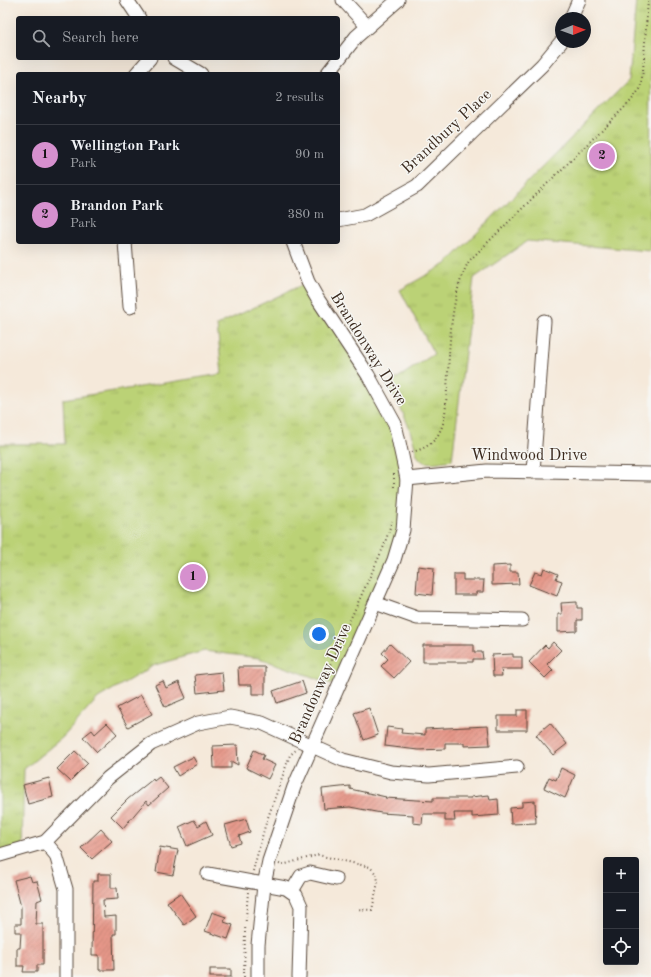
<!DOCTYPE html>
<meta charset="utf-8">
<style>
body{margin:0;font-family:"Old Standard TT",serif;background:#20242c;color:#f1f3f6}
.controls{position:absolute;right:12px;bottom:12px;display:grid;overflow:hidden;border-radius:4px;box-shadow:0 4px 16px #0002}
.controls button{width:36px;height:36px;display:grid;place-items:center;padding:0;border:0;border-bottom:1px solid #363941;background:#171b24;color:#f1f3f6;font:20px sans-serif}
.compass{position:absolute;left:555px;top:12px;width:36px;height:36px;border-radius:50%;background:#171b24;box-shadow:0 4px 16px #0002;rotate:89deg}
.you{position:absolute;left:319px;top:634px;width:14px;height:14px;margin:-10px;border:3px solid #fff;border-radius:50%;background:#1a73e8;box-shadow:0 0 0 6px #1a73e833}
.badge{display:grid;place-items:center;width:26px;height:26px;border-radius:50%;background:#d690ce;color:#111;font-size:13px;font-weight:700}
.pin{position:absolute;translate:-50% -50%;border:2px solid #fff;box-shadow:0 1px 4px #0006}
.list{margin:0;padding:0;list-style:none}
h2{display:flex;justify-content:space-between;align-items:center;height:52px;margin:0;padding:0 16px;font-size:17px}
h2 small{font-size:13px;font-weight:400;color:#9ea1a6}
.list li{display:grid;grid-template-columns:26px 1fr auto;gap:12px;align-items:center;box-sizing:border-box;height:60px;padding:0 16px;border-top:1px solid #363941}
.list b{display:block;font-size:15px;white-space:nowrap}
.list p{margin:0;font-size:13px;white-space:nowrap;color:#9ea1a6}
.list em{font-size:13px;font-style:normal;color:#9ea1a6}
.icon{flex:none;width:22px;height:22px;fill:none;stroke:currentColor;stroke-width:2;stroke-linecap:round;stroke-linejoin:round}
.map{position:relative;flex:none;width:651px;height:977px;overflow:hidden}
.search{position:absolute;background:#171b24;box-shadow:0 4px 16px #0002;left:16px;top:16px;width:324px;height:44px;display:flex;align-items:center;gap:10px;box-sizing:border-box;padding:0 14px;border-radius:4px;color:#9ea1a6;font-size:15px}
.panel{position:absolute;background:#171b24;box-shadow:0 4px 16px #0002;left:16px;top:72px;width:324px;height:172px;border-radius:4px}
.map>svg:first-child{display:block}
.grass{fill:url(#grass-tufts);stroke:#7b7e4a}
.building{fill:url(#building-hatch)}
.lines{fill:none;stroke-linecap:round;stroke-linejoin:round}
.minor-casing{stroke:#57473a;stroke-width:15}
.path{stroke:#57473a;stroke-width:2;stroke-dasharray:1 3;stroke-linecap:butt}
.minor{stroke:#fff;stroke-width:13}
.labels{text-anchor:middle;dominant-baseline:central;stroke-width:3;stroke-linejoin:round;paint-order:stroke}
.street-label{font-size:16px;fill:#3b2a1e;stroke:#f6f6f2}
</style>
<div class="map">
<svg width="651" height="977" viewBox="0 0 651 977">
<defs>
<pattern id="grass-tufts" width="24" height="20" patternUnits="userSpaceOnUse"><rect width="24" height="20" fill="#bbd276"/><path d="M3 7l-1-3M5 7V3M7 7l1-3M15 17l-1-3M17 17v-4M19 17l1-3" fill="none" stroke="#a2b466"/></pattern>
<pattern id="building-hatch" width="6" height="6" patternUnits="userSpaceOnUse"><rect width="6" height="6" fill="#e69789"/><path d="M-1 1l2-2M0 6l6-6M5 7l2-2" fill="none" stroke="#bc7b6f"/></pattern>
</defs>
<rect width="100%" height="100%" fill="#f6f6f2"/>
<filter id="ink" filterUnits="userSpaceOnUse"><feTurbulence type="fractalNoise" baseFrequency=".025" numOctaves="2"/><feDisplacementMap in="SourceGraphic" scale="8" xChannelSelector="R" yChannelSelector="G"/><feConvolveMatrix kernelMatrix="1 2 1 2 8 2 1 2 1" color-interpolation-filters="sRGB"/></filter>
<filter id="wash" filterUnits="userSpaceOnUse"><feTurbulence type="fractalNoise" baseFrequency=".012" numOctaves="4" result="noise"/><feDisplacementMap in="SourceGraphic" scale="16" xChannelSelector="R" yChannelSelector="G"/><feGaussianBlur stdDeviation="0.9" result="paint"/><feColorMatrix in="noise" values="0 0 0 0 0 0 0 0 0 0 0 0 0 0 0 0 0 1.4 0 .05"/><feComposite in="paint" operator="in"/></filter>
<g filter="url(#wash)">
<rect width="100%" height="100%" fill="#f5e9da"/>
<g class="grass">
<path d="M 636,0 L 651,0 L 650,251 L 527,241 L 474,278 L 452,460 C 444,461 432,464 424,462 C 418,459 416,453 415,447 C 409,424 400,404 387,385 L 434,354 L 400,290 L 446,264 L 629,80 Z"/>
<path d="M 308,282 L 395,424 L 406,470 L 403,530 L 338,686 L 259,658 L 204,651 L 155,665 L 98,698 L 63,737 L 24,769 L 22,849 L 0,852 L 0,444 L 65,444 L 63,399 L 222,374 L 217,325 Z"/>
</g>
<g id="blocks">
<g class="building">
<path d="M 510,565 L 510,572 L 518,572 L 519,584 L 492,585 L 492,566 Z"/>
<path d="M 418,566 L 434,568 L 432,595 L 416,593 Z"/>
<path d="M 544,568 L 558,574 L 556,579 L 562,581 L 557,596 L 529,585 L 535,572 L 542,574 Z"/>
<path d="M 454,574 L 463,574 L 463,580 L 484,580 L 483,592 L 476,592 L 476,595 L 454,595 Z"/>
<path d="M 577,602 L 577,608 L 582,608 L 582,620 L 577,620 L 577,631 L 558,632 L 558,614 L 562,614 L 561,603 Z"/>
<path d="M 553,642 L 561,650 L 547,664 L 553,670 L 545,678 L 529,662 L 545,645 L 548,648 Z"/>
<path d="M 390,644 L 409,662 L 394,678 L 381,666 L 388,659 L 382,653 Z"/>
<path d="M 423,645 L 474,645 L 474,652 L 482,652 L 483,659 L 473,659 L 473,662 L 423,662 Z"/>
<path d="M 513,654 L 513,657 L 522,657 L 522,669 L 501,669 L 502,676 L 493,676 L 492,655 Z"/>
<path d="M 238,667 L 265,667 L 265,694 L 252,694 L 252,685 L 239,685 Z"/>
<path d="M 222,672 L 224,690 L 197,693 L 195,675 Z"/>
<path d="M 163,681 L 166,688 L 179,682 L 186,698 L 165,707 L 155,685 Z"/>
<path d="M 302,681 L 306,693 L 277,703 L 273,691 Z"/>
<path d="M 141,695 L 152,714 L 128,727 L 117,708 Z"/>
<path d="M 369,708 L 378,735 L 364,740 L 354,713 Z"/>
<path d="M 517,710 L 527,710 L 527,730 L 498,730 L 498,716 L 517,716 Z"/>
<path d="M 107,723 L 117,734 L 97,752 L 83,737 L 92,730 L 95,734 Z"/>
<path d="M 550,723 L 567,744 L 553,755 L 536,735 Z"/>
<path d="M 488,726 L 490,745 L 464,746 L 464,743 L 445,743 L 445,749 L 418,750 L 385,746 L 387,727 L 402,729 L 401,733 L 425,735 L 425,729 Z"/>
<path d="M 237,745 L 238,765 L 231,761 L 231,768 L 214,768 L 213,746 Z"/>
<path d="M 254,750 L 264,755 L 262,759 L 275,765 L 268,779 L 246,768 Z"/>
<path d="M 75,751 L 88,763 L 70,781 L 57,769 Z"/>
<path d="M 193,757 L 197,764 L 178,776 L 173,767 Z"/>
<path d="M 561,768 L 575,775 L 565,798 L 544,788 L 549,777 L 556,780 Z"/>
<path d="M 159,777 L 168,788 L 149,805 L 146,801 L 123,828 L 111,816 L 128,799 L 153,779 L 154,781 Z"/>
<path d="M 49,778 L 53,797 L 28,804 L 23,785 Z"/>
<path d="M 350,786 L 350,789 L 386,797 L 385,798 L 433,801 L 433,798 L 471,798 L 471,797 L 489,795 L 490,800 L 498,799 L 499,815 L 472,817 L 472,813 L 454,813 L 455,821 L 445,821 L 445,814 L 423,814 L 422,824 L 413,823 L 413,815 L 381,813 L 350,807 L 324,809 L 322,789 Z"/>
<path d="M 535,801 L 536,823 L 511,824 L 510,808 L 522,807 L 522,802 Z"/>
<path d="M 246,819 L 250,832 L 239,836 L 241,843 L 231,846 L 225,825 Z"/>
<path d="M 194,820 L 198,826 L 206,821 L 212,835 L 187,846 L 179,827 Z"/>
<path d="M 101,829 L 112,841 L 92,859 L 81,848 Z"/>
<path d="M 160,847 L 178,850 L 173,875 L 156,872 Z"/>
<path d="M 98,874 L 111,874 L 111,888 L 117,888 L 118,899 L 103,900 L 104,917 L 116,916 L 116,934 L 113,934 L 114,970 L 99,970 L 99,955 L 92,955 L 93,881 L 98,881 Z"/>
<path d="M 30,876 L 32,882 L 37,881 L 42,899 L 37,901 L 36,924 L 43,924 L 43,965 L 37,965 L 37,972 L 23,972 L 24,966 L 17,966 L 17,948 L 20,948 L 21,932 L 15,932 L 15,924 L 21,924 L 21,907 L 14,880 Z"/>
<path d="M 180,893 L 196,916 L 184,925 L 167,902 Z"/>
<path d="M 212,912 L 226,917 L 224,922 L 233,925 L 228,939 L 205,931 Z"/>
<rect x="210" y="969" width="21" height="8"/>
</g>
</g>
</g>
<g filter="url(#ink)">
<use href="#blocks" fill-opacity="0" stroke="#57473a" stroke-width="1"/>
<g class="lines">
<defs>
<g id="minor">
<path d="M 127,0 L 139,18"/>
<path d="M 343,0 L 367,26"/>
<path d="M 571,18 L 579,0"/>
<path d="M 174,58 L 201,74"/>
<path d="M 136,74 L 150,58"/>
<path d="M 327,74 L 356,37 L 398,0"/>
<path d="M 338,220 L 365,215 L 417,186 L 542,65 L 561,42"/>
<path d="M 125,242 L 130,307"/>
<path d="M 533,472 L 544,321"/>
<path d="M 407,479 L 487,471 L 651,474"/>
<path d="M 375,603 L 417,618 L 522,620"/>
<path d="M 45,842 L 56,855 L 66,889 L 66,977"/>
<path d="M 0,855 L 45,842 L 108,778 L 151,744 L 198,723 L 230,717 L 262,723 L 343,760 L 391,772 L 429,775 L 517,767"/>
<path d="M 208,874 L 286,888 L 296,895 L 301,906 L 299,977"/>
<path d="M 292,891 L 301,876 L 310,873 L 336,879"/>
<path d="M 258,977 L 258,945 L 264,885 L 269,861 L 294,787 L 394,560 L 403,530 L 407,479 L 395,424 L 368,375 L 317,298 L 308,282 L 293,242"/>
</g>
</defs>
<use href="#minor" class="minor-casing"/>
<g class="path">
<path d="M 412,452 C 424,449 435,443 440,431 C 446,420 446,402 447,389 C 450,349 449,297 469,261 L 630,102 L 640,89 L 643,71 L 648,0"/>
<path d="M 394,474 L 394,487"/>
<path d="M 303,731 L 334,655 L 384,546 L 392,521"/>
<path d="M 279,864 L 282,865 L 318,855 L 370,867 L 377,875 L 378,882 L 372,910 L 357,909"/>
<path d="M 253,871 L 265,826 L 290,755 L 296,750"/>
<path d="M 244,977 L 245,931 L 248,892"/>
</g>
<use href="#minor" class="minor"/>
</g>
</g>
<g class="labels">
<g class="street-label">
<text transform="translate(447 132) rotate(-43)">Brandbury Place</text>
<text transform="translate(368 349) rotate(58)">Brandonway Drive</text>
<text x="529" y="456">Windwood Drive</text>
<text transform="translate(321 684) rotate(-66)">Brandonway Drive</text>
</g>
</g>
</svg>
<div class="controls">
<button>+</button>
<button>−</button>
<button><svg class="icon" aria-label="locate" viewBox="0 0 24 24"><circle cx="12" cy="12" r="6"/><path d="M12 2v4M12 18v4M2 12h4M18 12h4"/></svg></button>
</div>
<svg class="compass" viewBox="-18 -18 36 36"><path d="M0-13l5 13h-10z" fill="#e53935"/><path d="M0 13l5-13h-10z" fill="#9ea1a6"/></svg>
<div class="you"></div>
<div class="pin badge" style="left:193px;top:577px">1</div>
<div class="pin badge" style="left:602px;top:156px">2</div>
<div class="search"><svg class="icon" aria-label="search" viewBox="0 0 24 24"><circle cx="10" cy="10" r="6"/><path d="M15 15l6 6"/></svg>Search here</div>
<section class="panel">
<h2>Nearby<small>2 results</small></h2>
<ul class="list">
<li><span class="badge">1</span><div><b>Wellington Park</b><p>Park</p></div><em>90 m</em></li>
<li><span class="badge">2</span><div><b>Brandon Park</b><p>Park</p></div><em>380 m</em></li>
</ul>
</section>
</div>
